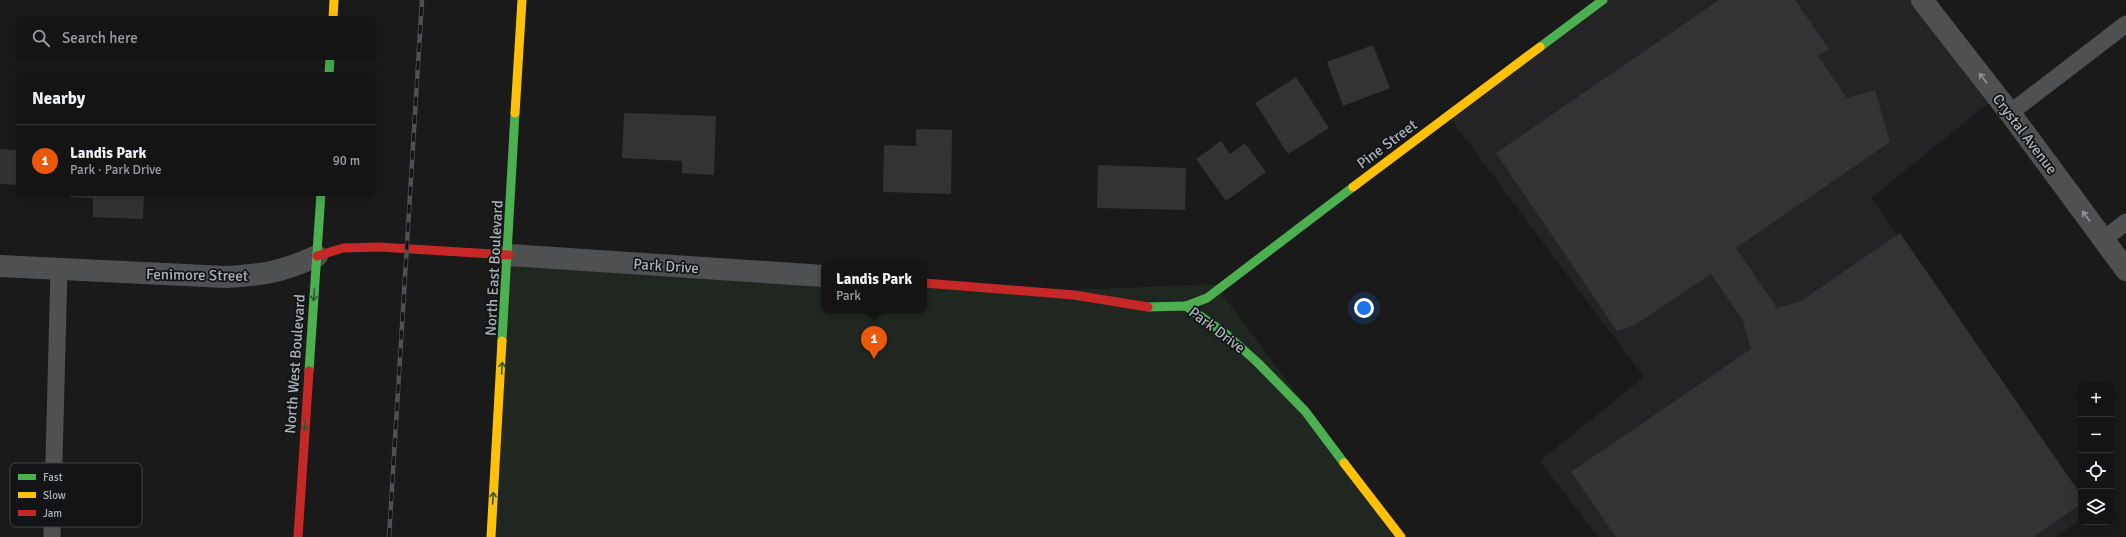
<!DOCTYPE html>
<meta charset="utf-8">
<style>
body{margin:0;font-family:Signika,sans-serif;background:#212122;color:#f1f3f6}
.controls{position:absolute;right:12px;bottom:12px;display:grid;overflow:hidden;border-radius:8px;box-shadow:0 4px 16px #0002}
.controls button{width:36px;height:36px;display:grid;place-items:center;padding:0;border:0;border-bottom:1px solid #333334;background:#141414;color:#f1f3f6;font:20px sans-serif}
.you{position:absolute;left:1364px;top:308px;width:14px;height:14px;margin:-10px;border:3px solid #fff;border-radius:50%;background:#1a73e8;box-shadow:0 0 0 6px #1a73e833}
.badge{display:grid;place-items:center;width:26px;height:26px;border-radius:50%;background:#ea580c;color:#fff;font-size:13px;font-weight:700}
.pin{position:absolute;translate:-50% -33px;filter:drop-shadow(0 1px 2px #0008)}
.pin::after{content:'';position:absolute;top:21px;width:14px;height:12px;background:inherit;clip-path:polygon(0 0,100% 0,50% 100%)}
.popup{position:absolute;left:821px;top:261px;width:106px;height:52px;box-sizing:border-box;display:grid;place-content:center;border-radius:8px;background:#141414;filter:drop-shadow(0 1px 3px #0005);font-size:13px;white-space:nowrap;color:#9d9ea0}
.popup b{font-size:15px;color:#f1f3f6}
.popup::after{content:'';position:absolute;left:50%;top:100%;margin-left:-8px;border:8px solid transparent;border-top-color:#141414}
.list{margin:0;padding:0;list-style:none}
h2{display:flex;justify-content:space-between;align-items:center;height:52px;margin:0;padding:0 16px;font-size:17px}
h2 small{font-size:13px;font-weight:400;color:#9d9ea0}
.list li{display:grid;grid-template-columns:26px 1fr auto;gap:12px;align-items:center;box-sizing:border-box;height:72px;padding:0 16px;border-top:1px solid #333334}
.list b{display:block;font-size:15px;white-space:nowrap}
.list p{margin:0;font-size:13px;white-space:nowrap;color:#9d9ea0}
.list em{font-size:13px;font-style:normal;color:#9d9ea0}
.icon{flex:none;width:22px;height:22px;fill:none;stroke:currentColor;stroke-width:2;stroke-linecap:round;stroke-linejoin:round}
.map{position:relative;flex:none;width:2126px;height:537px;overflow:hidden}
.search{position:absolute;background:#141414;box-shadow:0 4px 16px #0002;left:16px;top:16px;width:360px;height:44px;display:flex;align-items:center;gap:10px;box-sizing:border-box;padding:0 14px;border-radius:8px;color:#9d9ea0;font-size:15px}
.panel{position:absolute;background:#141414;box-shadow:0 4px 16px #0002;left:16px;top:72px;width:360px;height:124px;border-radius:8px}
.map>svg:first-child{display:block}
.built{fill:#242426}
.green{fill:#202720}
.building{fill:#333334}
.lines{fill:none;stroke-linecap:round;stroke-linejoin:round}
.lane{stroke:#4e5052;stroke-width:17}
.street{stroke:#4e5052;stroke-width:22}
.fast{stroke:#4caf50;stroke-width:9}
.slow{stroke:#ffc107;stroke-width:9}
.jam{stroke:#c62828;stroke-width:9}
.rail-casing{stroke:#4e5051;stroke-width:4.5}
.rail{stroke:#131416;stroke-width:3;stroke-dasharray:9;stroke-linecap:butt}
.oneway{stroke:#8f959b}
.oneway2{stroke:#2d5a30}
.labels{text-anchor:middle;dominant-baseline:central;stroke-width:3.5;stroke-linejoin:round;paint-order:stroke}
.street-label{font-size:15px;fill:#abb3ba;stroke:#131416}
.key{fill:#131416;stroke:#414447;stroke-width:1}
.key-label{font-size:11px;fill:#abb3ba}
</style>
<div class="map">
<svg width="2126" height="537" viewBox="0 0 2126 537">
<rect width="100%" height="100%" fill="#1a1a1a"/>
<path class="built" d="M 1604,0 L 1914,0 L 1991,101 L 1871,198 L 2081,498 L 2081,520 L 2055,537 L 1598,537 L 1540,461 L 1644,377 L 1448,115 Z"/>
<path class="green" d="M 509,255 L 824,278 L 824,310 L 924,310 L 924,285 L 1022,292 L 1215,284 L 1403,537 L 491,537 Z"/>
<g class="building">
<path d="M 1719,0 L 1795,0 L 1829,49 L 1818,56 L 1847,98 L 1875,90 L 1890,142 L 1736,248 L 1777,308 L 1801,301 L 1900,233 L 2081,495 L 2081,504 L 2033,537 L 1616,537 L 1571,472 L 1751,349 L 1743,321 L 1711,274 L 1635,325 L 1617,331 L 1496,153 Z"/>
<path d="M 1373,45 L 1390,88 L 1343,106 L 1327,62 Z"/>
<path d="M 1296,77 L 1329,128 L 1288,154 L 1255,103 Z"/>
<path d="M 624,113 L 716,116 L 714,175 L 682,173 L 682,161 L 622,158 Z"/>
<path d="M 916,129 L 952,130 L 951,194 L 883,192 L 884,145 L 916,146 Z"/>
<path d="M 1221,141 L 1230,154 L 1245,143 L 1266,172 L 1226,201 L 1196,159 Z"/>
<path d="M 0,149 L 19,150 L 18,185 L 0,184 Z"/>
<path d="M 1098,165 L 1186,168 L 1185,210 L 1097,208 Z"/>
<path d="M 71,193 L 144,193 L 143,219 L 93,217 L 93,198 L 70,197 Z"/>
</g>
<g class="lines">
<g class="lane">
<path d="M 2010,113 L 2126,24"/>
<path d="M 2104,239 L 2126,222"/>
<path d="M 52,537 L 59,269"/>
</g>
<g class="street">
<path d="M 1922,0 L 2010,113 L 2126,270"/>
<path d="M 509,255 L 824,276"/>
<path d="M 0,266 L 226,277 C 263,275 282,272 317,256"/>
</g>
<g class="fast">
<path d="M 1540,47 L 1603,0"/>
<path d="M 329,75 L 330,57"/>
<path d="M 1186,306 L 1207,298 L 1353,187"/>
<path d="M 1148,307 L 1186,306 L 1227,335 L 1258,363 L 1305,411 L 1344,463"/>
<path d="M 502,341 L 515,113"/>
<path d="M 309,371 L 321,193"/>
</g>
<g class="slow">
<path d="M 333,19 L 334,0"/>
<path d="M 515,113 L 522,0"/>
<path d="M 1353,187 L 1540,47"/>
<path d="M 1344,463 L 1401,537"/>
<path d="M 491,537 L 502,341"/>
</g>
<g class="jam">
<path d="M 317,256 L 343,248 L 379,247 L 509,255"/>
<path d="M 924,283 L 1074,295 L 1148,307"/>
<path d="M 298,537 L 309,371"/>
</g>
<defs>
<path id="rail" d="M 389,537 L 422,0"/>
</defs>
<use href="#rail" class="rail-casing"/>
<use href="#rail" class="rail"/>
</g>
<defs><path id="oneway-shaft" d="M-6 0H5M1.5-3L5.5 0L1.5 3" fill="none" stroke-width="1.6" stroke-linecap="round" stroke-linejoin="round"/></defs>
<g class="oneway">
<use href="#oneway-shaft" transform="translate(1983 78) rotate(-128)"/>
<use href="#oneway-shaft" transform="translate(2086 216) rotate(-127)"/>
</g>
<g class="oneway2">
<use href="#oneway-shaft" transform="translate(314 295) rotate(94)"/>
<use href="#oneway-shaft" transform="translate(502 368) rotate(-86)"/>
<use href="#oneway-shaft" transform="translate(305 425) rotate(94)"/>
<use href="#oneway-shaft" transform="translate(493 498) rotate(-86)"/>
</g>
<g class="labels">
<g class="street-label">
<text transform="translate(2025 134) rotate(53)">Crystal Avenue</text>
<text transform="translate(1387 144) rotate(-37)">Pine Street</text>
<text transform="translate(666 266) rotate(4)">Park Drive</text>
<text transform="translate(494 268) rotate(-87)">North East Boulevard</text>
<text transform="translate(197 275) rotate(1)">Fenimore Street</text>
<text transform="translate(1217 330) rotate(37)">Park Drive</text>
<text transform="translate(295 364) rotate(-86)">North West Boulevard</text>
</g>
</g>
<rect x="10" y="463" width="132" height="64" rx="6" class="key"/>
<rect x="18" y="474" width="18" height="6" fill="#4caf50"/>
<rect x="18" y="492" width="18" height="6" fill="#ffc107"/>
<rect x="18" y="510" width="18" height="6" fill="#c62828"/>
<g class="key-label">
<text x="43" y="481">Fast</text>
<text x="43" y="499">Slow</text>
<text x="43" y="517">Jam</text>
</g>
</svg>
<div class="controls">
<button>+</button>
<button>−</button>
<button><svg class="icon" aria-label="locate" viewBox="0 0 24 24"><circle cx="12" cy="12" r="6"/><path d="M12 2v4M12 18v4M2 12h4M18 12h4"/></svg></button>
<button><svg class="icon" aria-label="layers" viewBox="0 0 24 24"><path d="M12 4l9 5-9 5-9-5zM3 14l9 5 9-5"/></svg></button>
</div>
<div class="you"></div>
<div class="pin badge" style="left:874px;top:359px">1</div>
<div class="popup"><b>Landis Park</b>Park</div>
<div class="search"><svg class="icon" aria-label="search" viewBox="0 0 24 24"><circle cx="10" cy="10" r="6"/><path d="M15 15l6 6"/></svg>Search here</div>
<section class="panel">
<h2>Nearby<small></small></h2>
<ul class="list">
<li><span class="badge">1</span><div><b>Landis Park</b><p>Park · Park Drive</p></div><em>90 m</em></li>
</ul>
</section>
</div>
